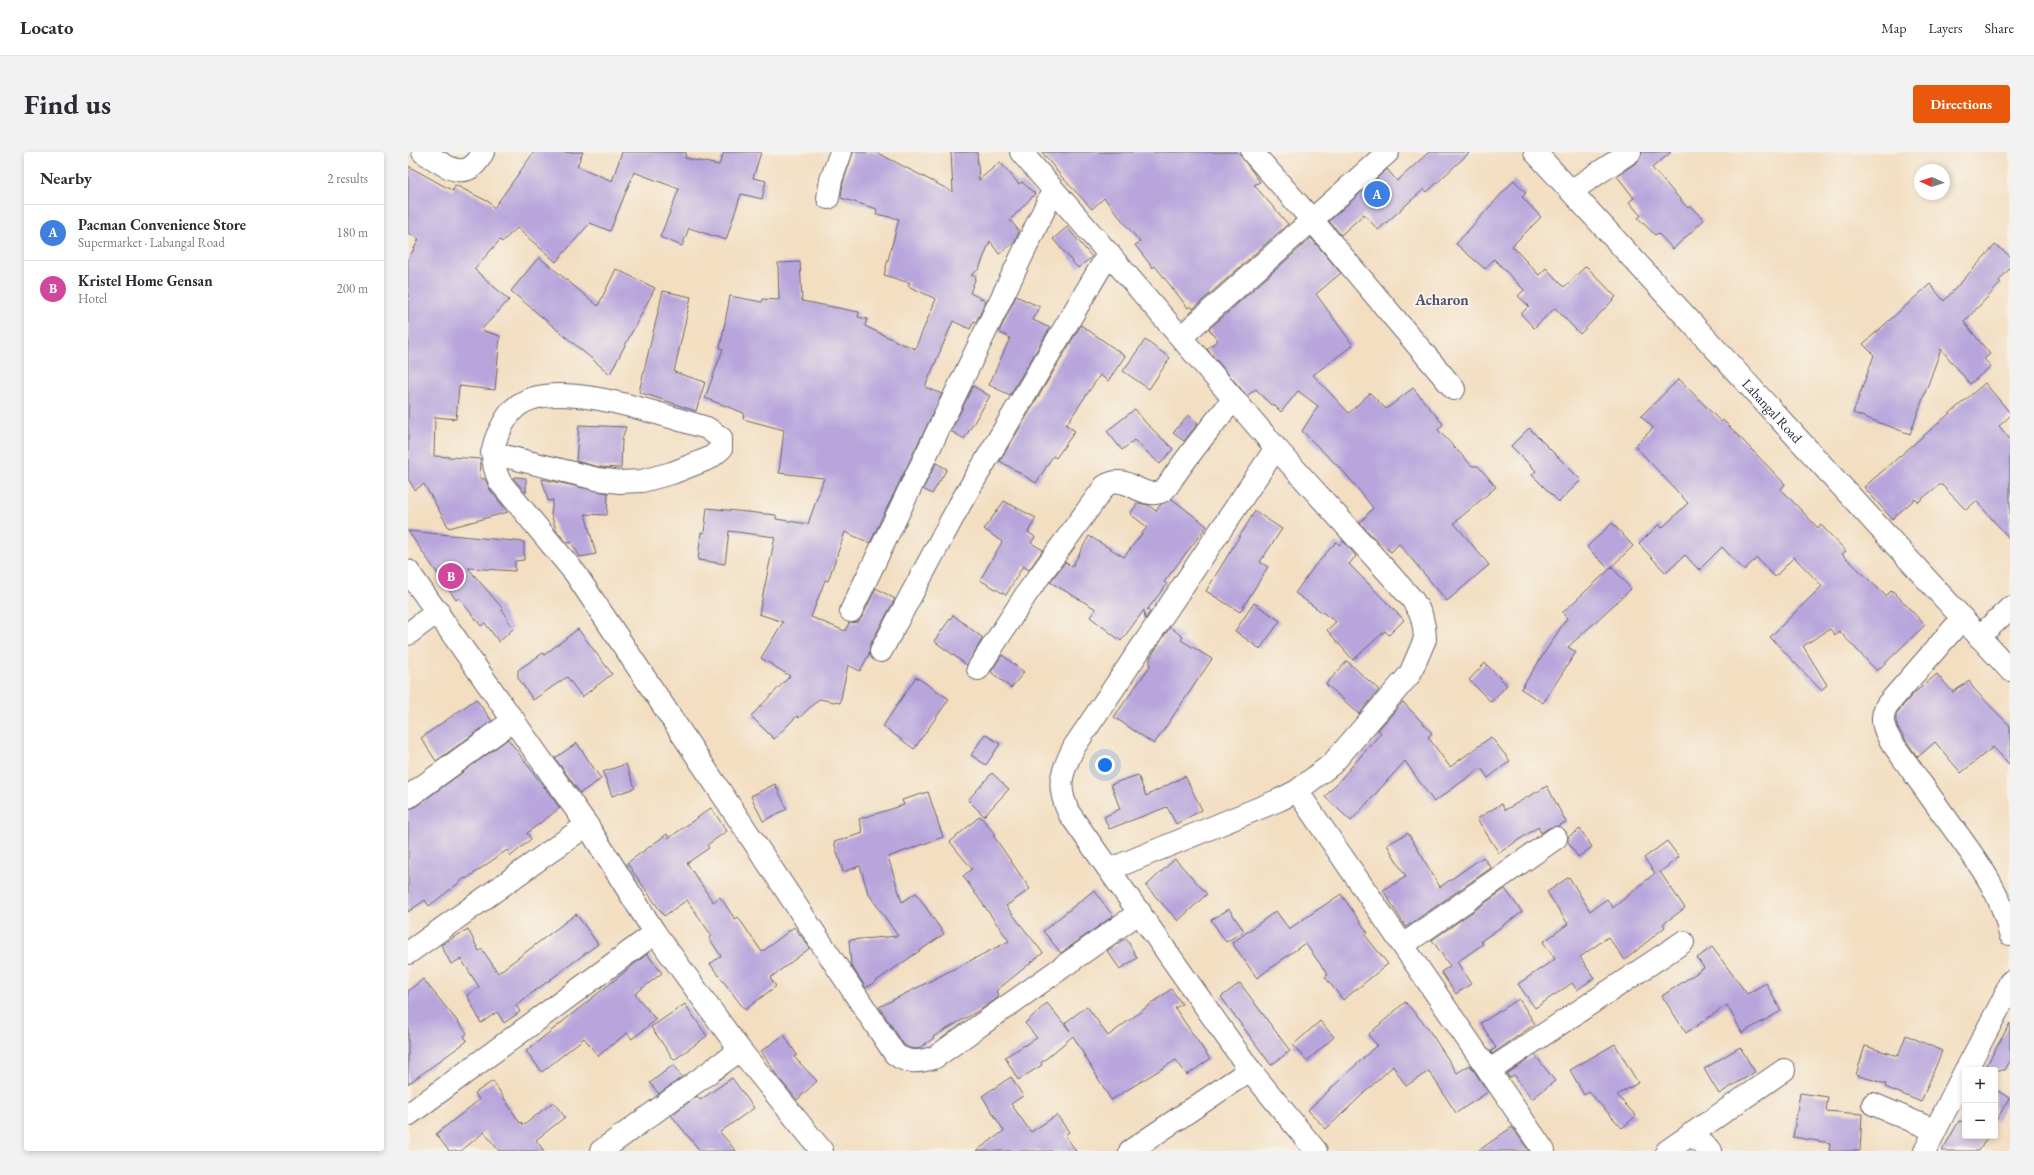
<!DOCTYPE html>
<meta charset="utf-8">
<style>
body{margin:0;font-family:"EB Garamond",serif;background:#f2f2f3;color:#2b2b33}
.controls{position:absolute;right:12px;bottom:12px;display:grid;overflow:hidden;border-radius:4px;box-shadow:0 2px 6px #0003}
.controls button{width:36px;height:36px;display:grid;place-items:center;padding:0;border:0;border-bottom:1px solid #e1e1e2;background:#fff;color:#2b2b33;font:20px sans-serif}
.compass{position:absolute;left:1506px;top:12px;width:36px;height:36px;border-radius:50%;background:#fff;box-shadow:0 2px 6px #0003;rotate:273deg}
.you{position:absolute;left:697px;top:613px;width:14px;height:14px;margin:-10px;border:3px solid #fff;border-radius:50%;background:#1a73e8;box-shadow:0 0 0 6px #1a73e833}
.badge{display:grid;place-items:center;width:26px;height:26px;border-radius:50%;background:#ea580c;color:#fff;font-size:13px;font-weight:700}
.pin{position:absolute;translate:-50% -50%;border:2px solid #fff;box-shadow:0 1px 4px #0006}
.list{margin:0;padding:0;list-style:none}
h2{display:flex;justify-content:space-between;align-items:center;height:52px;margin:0;padding:0 16px;font-size:17px}
h2 small{font-size:13px;font-weight:400;color:#7c7c81}
.list li{display:grid;grid-template-columns:26px 1fr auto;gap:12px;align-items:center;box-sizing:border-box;height:56px;padding:0 16px;border-top:1px solid #e1e1e2}
.list b{display:block;font-size:15px;white-space:nowrap}
.list p{margin:0;font-size:13px;white-space:nowrap;color:#7c7c81}
.list em{font-size:13px;font-style:normal;color:#7c7c81}
.map{position:relative;flex:none;width:1602px;height:999px;overflow:hidden;border-radius:4px}
header{display:flex;align-items:center;gap:24px;box-sizing:border-box;height:56px;padding:0 20px;background:#fff;border-bottom:1px solid #e1e1e2}
header strong{font-size:19px}
nav{display:flex;gap:22px;margin-inline-start:auto;font-size:14px}
.intro{display:flex;align-items:center;justify-content:space-between;box-sizing:border-box;height:96px;padding:0 24px}
h1{margin:0;font-size:28px}
.button{padding:10px 18px;border-radius:4px;background:#ea580c;color:#fff;font-size:14px;font-weight:700}
main{display:flex;gap:24px;padding:0 24px}
aside{flex:1;background:#fff;border-radius:4px;box-shadow:0 2px 6px #0003}
.map>svg:first-child{display:block}
.building{fill:#b7a5dc}
.lines{fill:none;stroke-linecap:round;stroke-linejoin:round}
.minor-casing{stroke:#6b646a;stroke-width:24}
.secondary-casing{stroke:#6b646a;stroke-width:24}
.minor{stroke:#fff;stroke-width:22}
.secondary{stroke:#fff;stroke-width:22}
.labels{text-anchor:middle;dominant-baseline:central;stroke-width:4;stroke-linejoin:round;paint-order:stroke}
.street-label{font-size:14px;fill:#22223b;stroke:#f7f3e8}
.neighbourhood-label{font-size:15px;font-weight:bold;fill:#565073;stroke:#f7f3e8}
</style>
<header>
<strong>Locato</strong>
<nav><a>Map</a><a>Layers</a><a>Share</a></nav>
</header>
<div class="intro"><h1>Find us</h1><a class="button">Directions</a></div>
<main>
<aside>
<h2>Nearby<small>2 results</small></h2>
<ul class="list">
<li><span class="badge" style="background:#3f7fe0">A</span><div><b>Pacman Convenience Store</b><p>Supermarket · Labangal Road</p></div><em>180 m</em></li>
<li><span class="badge" style="background:#d1479c">B</span><div><b>Kristel Home Gensan</b><p>Hotel</p></div><em>200 m</em></li>
</ul>
</aside>
<div class="map">
<svg width="1602" height="999" viewBox="0 0 1602 999">
<rect width="100%" height="100%" fill="#f7f3e8"/>
<filter id="ink" filterUnits="userSpaceOnUse"><feTurbulence type="fractalNoise" baseFrequency=".025" numOctaves="2"/><feDisplacementMap in="SourceGraphic" scale="8" xChannelSelector="R" yChannelSelector="G"/><feConvolveMatrix kernelMatrix="1 2 1 2 8 2 1 2 1" color-interpolation-filters="sRGB"/></filter>
<filter id="wash" filterUnits="userSpaceOnUse"><feTurbulence type="fractalNoise" baseFrequency=".012" numOctaves="4" result="noise"/><feDisplacementMap in="SourceGraphic" scale="16" xChannelSelector="R" yChannelSelector="G"/><feGaussianBlur stdDeviation="0.9" result="paint"/><feColorMatrix in="noise" values="0 0 0 0 0 0 0 0 0 0 0 0 0 0 0 0 0 1.4 0 .05"/><feComposite in="paint" operator="in"/></filter>
<g filter="url(#wash)">
<rect width="100%" height="100%" fill="#f3dec1"/>
<g id="blocks">
<g class="building">
<path d="M 126,0 L 175,0 L 169,14 L 204,29 L 214,0 L 278,0 L 277,6 L 311,13 L 316,0 L 353,0 L 345,26 L 358,29 L 354,47 L 333,42 L 318,88 L 281,76 L 274,94 L 252,85 L 271,37 L 226,20 L 202,79 L 182,71 L 148,110 L 109,76 L 94,90 L 92,88 L 66,117 L 101,148 L 73,178 L 92,184 L 87,238 L 51,234 L 48,267 L 27,265 L 26,304 L 73,307 L 72,326 L 77,327 L 82,338 L 100,360 L 41,376 L 16,332 L 7,338 L 0,327 L 0,108 L 11,87 L 0,81 L 0,14 L 45,39 L 47,33 L 81,50 L 86,56 Z"/>
<path d="M 445,0 L 468,0 L 545,40 L 543,0 L 569,0 L 571,28 L 592,10 L 611,32 L 614,30 L 627,42 L 602,68 L 611,79 L 607,90 L 591,102 L 582,89 L 571,117 L 563,123 L 568,125 L 562,141 L 578,149 L 568,170 L 566,169 L 562,177 L 545,169 L 517,235 L 534,242 L 462,391 L 437,380 L 420,429 L 417,428 L 403,465 L 437,479 L 441,471 L 450,470 L 454,465 L 468,436 L 487,447 L 462,493 L 461,502 L 452,519 L 440,513 L 432,551 L 411,547 L 391,566 L 389,564 L 366,587 L 343,564 L 382,524 L 353,506 L 375,470 L 351,462 L 367,385 L 321,379 L 317,412 L 290,408 L 293,380 L 296,381 L 299,356 L 368,363 L 368,367 L 400,372 L 416,326 L 371,321 L 376,278 L 335,267 L 336,261 L 297,246 L 315,197 L 312,196 L 322,144 L 354,150 L 355,147 L 371,148 L 370,111 L 392,110 L 394,149 L 451,160 L 450,165 L 459,167 L 457,174 L 496,193 L 496,192 L 507,197 L 528,147 L 500,134 L 502,131 L 476,123 L 491,67 L 468,62 L 469,57 L 433,46 L 435,31 Z"/>
<path d="M 634,0 L 830,0 L 852,30 L 846,33 L 880,72 L 785,157 L 783,154 L 780,156 L 747,114 L 745,116 L 727,93 L 732,90 L 696,46 L 684,57 L 652,23 Z"/>
<path d="M 1021,0 L 1062,0 L 1019,40 L 1016,37 L 970,78 L 956,62 L 933,83 L 921,69 L 979,17 L 989,29 Z"/>
<path d="M 1234,0 L 1263,0 L 1244,16 L 1280,56 L 1282,54 L 1296,68 L 1265,97 L 1250,81 L 1247,83 L 1230,66 L 1233,64 L 1221,50 L 1226,46 L 1209,24 L 1229,10 Z"/>
<path d="M 1106,28 L 1118,41 L 1114,45 L 1133,65 L 1104,94 L 1131,123 L 1138,116 L 1156,135 L 1178,114 L 1208,145 L 1172,182 L 1147,156 L 1126,176 L 1113,162 L 1121,154 L 1110,144 L 1116,138 L 1086,107 L 1077,117 L 1048,92 Z"/>
<path d="M 659,75 L 684,105 L 670,116 L 645,87 Z"/>
<path d="M 903,86 L 933,121 L 908,142 L 945,193 L 905,223 L 941,261 L 962,241 L 978,257 L 1005,236 L 1035,272 L 1030,278 L 1064,314 L 1070,314 L 1088,335 L 1046,371 L 1081,413 L 1039,449 L 991,392 L 983,400 L 965,385 L 952,371 L 965,356 L 937,321 L 894,279 L 910,254 L 890,239 L 873,260 L 865,252 L 863,253 L 848,237 L 839,244 L 799,197 L 810,188 L 801,177 Z"/>
<path d="M 1587,93 L 1602,104 L 1602,116 L 1591,129 L 1593,131 L 1556,170 L 1582,202 L 1576,207 L 1583,214 L 1562,232 L 1533,197 L 1502,282 L 1445,261 L 1466,203 L 1455,192 L 1522,132 L 1536,149 Z"/>
<path d="M 131,105 L 190,154 L 208,117 L 247,136 L 202,222 L 103,139 Z"/>
<path d="M 255,139 L 283,145 L 266,220 L 297,230 L 288,259 L 231,240 Z"/>
<path d="M 608,144 L 632,155 L 625,168 L 642,176 L 602,243 L 581,233 L 602,186 L 591,180 Z"/>
<path d="M 673,173 L 717,204 L 700,229 L 692,223 L 658,273 L 667,279 L 648,306 L 645,304 L 628,331 L 592,309 Z"/>
<path d="M 737,188 L 762,206 L 741,237 L 715,219 Z"/>
<path d="M 1271,227 L 1313,270 L 1315,268 L 1377,332 L 1373,337 L 1410,376 L 1413,373 L 1438,399 L 1434,402 L 1478,444 L 1484,438 L 1517,473 L 1469,519 L 1431,479 L 1427,483 L 1422,477 L 1395,494 L 1419,533 L 1413,538 L 1362,485 L 1414,434 L 1386,405 L 1367,425 L 1349,406 L 1336,418 L 1314,395 L 1291,418 L 1277,403 L 1258,421 L 1231,392 L 1251,372 L 1254,376 L 1280,351 L 1227,294 L 1245,276 L 1233,264 Z"/>
<path d="M 1577,231 L 1602,261 L 1602,264 L 1591,274 L 1602,287 L 1602,387 L 1568,349 L 1558,358 L 1534,333 L 1531,333 L 1510,350 L 1507,347 L 1484,367 L 1456,335 Z"/>
<path d="M 565,234 L 582,244 L 556,287 L 543,279 Z"/>
<path d="M 727,257 L 737,270 L 765,297 L 752,312 L 726,288 L 714,298 L 699,279 Z"/>
<path d="M 780,263 L 790,271 L 776,289 L 765,281 Z"/>
<path d="M 171,273 L 218,275 L 214,287 L 213,316 L 191,315 L 168,309 Z"/>
<path d="M 1121,276 L 1173,328 L 1151,350 L 1124,323 L 1128,319 L 1103,294 Z"/>
<path d="M 528,311 L 539,317 L 524,342 L 515,337 Z"/>
<path d="M 108,325 L 118,326 L 118,341 L 105,326 Z"/>
<path d="M 134,327 L 200,341 L 199,363 L 177,362 L 188,402 L 172,405 L 163,390 L 159,391 L 148,378 L 143,362 L 145,348 L 140,349 Z"/>
<path d="M 764,347 L 799,374 L 756,430 L 759,432 L 739,458 L 742,460 L 737,467 L 736,458 L 713,489 L 682,465 L 688,457 L 642,430 L 657,410 L 664,415 L 681,384 L 716,405 L 739,375 L 722,362 L 730,351 L 740,353 L 748,359 L 753,352 Z"/>
<path d="M 596,349 L 628,366 L 620,380 L 627,385 L 623,391 L 635,398 L 621,418 L 615,414 L 598,443 L 572,428 L 594,390 L 576,377 Z"/>
<path d="M 847,359 L 874,377 L 852,410 L 860,415 L 832,460 L 798,439 Z"/>
<path d="M 1204,371 L 1225,394 L 1201,417 L 1179,395 Z"/>
<path d="M 0,379 L 116,390 L 116,408 L 107,409 L 107,419 L 60,416 L 95,457 L 94,458 L 105,477 L 91,490 L 77,471 L 73,474 L 51,446 L 48,448 Z"/>
<path d="M 935,389 L 948,404 L 941,412 L 996,468 L 981,483 L 977,479 L 945,508 L 919,478 L 928,470 L 887,441 L 905,416 L 928,390 L 932,393 Z"/>
<path d="M 1204,415 L 1223,437 L 1160,495 L 1168,500 L 1135,551 L 1113,537 L 1159,466 L 1154,461 Z"/>
<path d="M 846,451 L 872,469 L 852,497 L 827,479 Z"/>
<path d="M 545,463 L 575,486 L 559,513 L 526,489 Z"/>
<path d="M 762,475 L 775,485 L 773,488 L 804,507 L 746,592 L 706,565 L 742,514 L 742,506 Z"/>
<path d="M 170,477 L 204,522 L 174,545 L 159,525 L 125,548 L 110,526 L 110,518 L 135,501 L 136,503 Z"/>
<path d="M 594,503 L 616,520 L 603,536 L 583,520 Z"/>
<path d="M 939,509 L 971,538 L 951,562 L 918,532 Z"/>
<path d="M 1077,511 L 1099,533 L 1083,550 L 1061,528 Z"/>
<path d="M 1529,522 L 1545,540 L 1561,529 L 1566,537 L 1602,574 L 1602,613 L 1585,595 L 1553,621 L 1527,590 L 1510,605 L 1507,602 L 1490,576 L 1488,570 L 1488,562 L 1504,543 Z"/>
<path d="M 508,525 L 541,547 L 506,597 L 475,574 Z"/>
<path d="M 68,547 L 84,569 L 28,609 L 13,586 Z"/>
<path d="M 995,550 L 1024,581 L 1020,585 L 1042,615 L 1083,585 L 1102,609 L 1080,626 L 1073,616 L 1026,650 L 997,609 L 943,669 L 917,645 L 973,581 L 970,578 Z"/>
<path d="M 577,582 L 592,592 L 578,613 L 563,603 Z"/>
<path d="M 100,587 L 152,656 L 119,681 L 123,687 L 103,704 L 99,698 L 58,727 L 57,726 L 21,754 L 17,748 L 0,760 L 0,657 L 7,655 Z"/>
<path d="M 169,591 L 193,627 L 172,641 L 147,606 Z"/>
<path d="M 218,612 L 227,636 L 204,644 L 195,620 Z"/>
<path d="M 584,621 L 601,637 L 576,664 L 560,648 Z"/>
<path d="M 730,623 L 738,644 L 777,624 L 794,658 L 768,672 L 759,655 L 701,677 L 696,665 L 712,657 L 703,632 Z"/>
<path d="M 367,632 L 379,657 L 355,669 L 343,644 Z"/>
<path d="M 1139,634 L 1158,670 L 1150,674 L 1141,676 L 1133,681 L 1130,675 L 1091,701 L 1069,667 L 1093,652 L 1097,658 Z"/>
<path d="M 520,640 L 535,685 L 480,705 L 494,750 L 508,741 L 536,782 L 458,836 L 443,813 L 441,788 L 490,784 L 460,741 L 452,714 L 435,720 L 426,690 L 455,681 L 451,667 L 496,653 L 494,648 Z"/>
<path d="M 303,656 L 319,679 L 299,693 L 301,696 L 279,711 L 305,750 L 312,745 L 327,767 L 330,765 L 354,800 L 386,775 L 402,796 L 362,826 L 368,834 L 337,858 L 302,812 L 313,804 L 301,786 L 304,784 L 279,748 L 256,764 L 219,711 L 259,682 L 261,686 Z"/>
<path d="M 572,664 L 587,682 L 585,683 L 622,737 L 598,754 L 635,801 L 588,839 L 591,845 L 575,856 L 525,885 L 526,886 L 510,897 L 501,896 L 496,893 L 471,855 L 601,789 L 555,724 L 564,717 L 542,690 Z"/>
<path d="M 1172,677 L 1184,695 L 1170,705 L 1160,690 L 1160,685 Z"/>
<path d="M 1000,681 L 1032,735 L 1075,705 L 1083,716 L 998,775 L 975,738 L 998,725 L 979,693 Z"/>
<path d="M 1259,689 L 1271,705 L 1252,720 L 1277,756 L 1255,772 L 1257,775 L 1217,808 L 1200,785 L 1172,805 L 1186,826 L 1169,838 L 1164,831 L 1127,856 L 1110,832 L 1147,807 L 1135,790 L 1160,772 L 1139,740 L 1161,725 L 1182,759 L 1199,747 L 1205,756 L 1247,721 L 1236,706 Z"/>
<path d="M 767,707 L 799,742 L 770,769 L 738,734 Z"/>
<path d="M 1097,737 L 1114,760 L 1073,789 L 1075,792 L 1049,810 L 1063,832 L 1048,842 L 1033,820 L 1042,814 L 1024,788 Z"/>
<path d="M 686,738 L 705,764 L 653,801 L 635,779 Z"/>
<path d="M 933,742 L 960,781 L 957,783 L 980,812 L 935,848 L 917,825 L 920,823 L 897,791 L 849,826 L 824,791 L 868,759 L 881,777 Z"/>
<path d="M 821,757 L 836,779 L 818,790 L 803,768 Z"/>
<path d="M 168,762 L 190,792 L 108,853 L 112,860 L 96,871 L 89,860 L 73,871 L 59,843 L 71,835 L 53,807 L 43,812 L 33,793 L 60,777 L 71,799 L 74,797 L 90,821 Z"/>
<path d="M 718,786 L 729,806 L 712,817 L 699,799 Z"/>
<path d="M 1304,795 L 1339,842 L 1358,831 L 1373,859 L 1334,881 L 1319,853 L 1278,881 L 1254,844 L 1296,816 L 1289,806 Z"/>
<path d="M 239,802 L 254,821 L 227,842 L 248,868 L 224,887 L 219,881 L 190,904 L 176,886 L 134,920 L 118,899 Z"/>
<path d="M 15,827 L 59,881 L 56,884 L 59,889 L 0,932 L 0,839 Z"/>
<path d="M 832,831 L 882,899 L 863,913 L 813,845 Z"/>
<path d="M 763,837 L 774,852 L 767,856 L 802,907 L 779,923 L 768,908 L 703,948 L 665,884 L 633,911 L 634,913 L 610,928 L 597,905 L 629,886 L 617,871 L 639,851 L 662,879 L 657,871 L 679,854 L 700,884 Z"/>
<path d="M 1111,847 L 1127,872 L 1084,902 L 1083,899 L 1088,896 L 1073,871 Z"/>
<path d="M 997,850 L 1019,875 L 1049,921 L 1062,913 L 1080,940 L 1048,961 L 1021,919 L 998,934 L 985,914 L 918,977 L 900,958 L 969,893 L 960,883 Z"/>
<path d="M 277,852 L 299,884 L 266,908 L 243,875 Z"/>
<path d="M 912,869 L 926,885 L 899,909 L 885,893 Z"/>
<path d="M 1602,871 L 1602,909 L 1597,918 L 1576,918 Z"/>
<path d="M 376,883 L 389,903 L 386,905 L 409,929 L 389,948 L 370,925 L 353,899 Z"/>
<path d="M 1498,883 L 1534,899 L 1513,950 L 1477,935 L 1478,932 L 1448,923 L 1457,894 L 1490,904 Z"/>
<path d="M 1207,892 L 1230,931 L 1209,943 L 1228,964 L 1214,976 L 1181,940 L 1176,943 L 1162,918 Z"/>
<path d="M 1332,895 L 1347,920 L 1311,942 L 1296,917 Z"/>
<path d="M 1127,903 L 1147,929 L 1124,947 L 1106,923 L 1101,926 L 1099,922 Z"/>
<path d="M 265,913 L 274,925 L 251,942 L 242,931 Z"/>
<path d="M 603,925 L 615,944 L 603,952 L 623,980 L 649,963 L 661,980 L 657,983 L 668,999 L 568,999 L 596,979 L 574,944 Z"/>
<path d="M 324,926 L 346,956 L 312,980 L 328,999 L 292,999 L 263,963 L 289,944 L 292,948 Z"/>
<path d="M 85,929 L 112,971 L 113,970 L 116,973 L 145,950 L 157,965 L 128,988 L 136,999 L 91,999 L 76,980 L 53,999 L 41,999 L 28,982 L 71,948 L 67,941 Z"/>
<path d="M 1587,937 L 1601,946 L 1587,971 Z"/>
<path d="M 1392,941 L 1420,945 L 1418,959 L 1454,962 L 1452,999 L 1421,999 L 1422,991 L 1385,985 Z"/>
<path d="M 1551,969 L 1557,970 L 1557,984 L 1580,984 L 1571,999 L 1534,999 Z"/>
<path d="M 1104,975 L 1121,999 L 1070,999 Z"/>
</g>
</g>
</g>
<g filter="url(#ink)">
<use href="#blocks" fill-opacity="0" stroke="#6b646a" stroke-width="1"/>
<g class="lines">
<defs>
<g id="minor">
<path d="M 15,0 C 38,14 59,33 75,0"/>
<path d="M 613,0 L 868,296 L 1004,447 L 1013,462 L 1016,475 L 1017,487 L 1002,522 L 924,612 L 889,639 L 871,648 L 703,717"/>
<path d="M 844,0 L 904,68 L 1046,237"/>
<path d="M 1163,39 L 1222,0"/>
<path d="M 420,46 L 423,28 L 433,0"/>
<path d="M 773,185 L 980,0"/>
<path d="M 868,296 L 666,595 C 653,621 648,634 661,661 L 842,918 L 908,999"/>
<path d="M 84,301 L 189,327 L 212,330 L 234,329 L 264,321 L 302,306 L 313,297 L 313,286 L 299,276 C 256,264 143,222 107,256 C 101,261 97,268 93,276 C 82,295 83,311 92,330 L 167,421 L 487,902 C 500,912 510,910 526,906 L 732,760"/>
<path d="M 0,419 L 179,673 L 247,781 L 332,898 L 414,999"/>
<path d="M 443,459 L 645,39"/>
<path d="M 1554,467 L 1479,553 C 1471,567 1476,578 1484,591 C 1504,618 1523,646 1543,673 C 1568,708 1593,738 1602,782"/>
<path d="M 0,482 L 30,459"/>
<path d="M 1571,485 L 1602,456"/>
<path d="M 473,499 L 552,352 L 701,101"/>
<path d="M 570,517 L 619,441 L 697,334 C 719,320 731,347 752,340 C 758,338 762,330 766,324 C 785,297 805,272 826,247"/>
<path d="M 889,639 L 1136,999"/>
<path d="M 0,645 L 106,568"/>
<path d="M 995,793 L 1148,686"/>
<path d="M 0,801 L 179,673"/>
<path d="M 1558,918 L 1595,848 L 1602,830"/>
<path d="M 1081,919 L 1275,790"/>
<path d="M 1465,952 L 1526,978"/>
<path d="M 0,963 L 247,781"/>
<path d="M 1283,982 L 1303,999"/>
<path d="M 193,999 L 332,898"/>
<path d="M 722,999 L 842,918"/>
<path d="M 1259,999 L 1376,918"/>
<path d="M 1517,999 L 1557,919"/>
</g>
<g id="secondary">
<path id="s1" d="M 1127,0 L 1602,518"/>
</g>
</defs>
<use href="#minor" class="minor-casing"/>
<use href="#secondary" class="secondary-casing"/>
<use href="#minor" class="minor"/>
<use href="#secondary" class="secondary"/>
</g>
</g>
<g class="labels">
<g class="street-label">
<text stroke="none"><textPath href="#s1" startOffset="351">Labangal Road</textPath></text>
</g>
<g class="neighbourhood-label">
<text x="1034" y="147">Acharon</text>
</g>
</g>
</svg>
<div class="controls">
<button>+</button>
<button>−</button>
</div>
<svg class="compass" viewBox="-18 -18 36 36"><path d="M0-13l5 13h-10z" fill="#e53935"/><path d="M0 13l5-13h-10z" fill="#7c7c81"/></svg>
<div class="you"></div>
<div class="pin badge" style="left:969px;top:42px;background:#3f7fe0">A</div>
<div class="pin badge" style="left:43px;top:424px;background:#d1479c">B</div>
</div>
</main>
